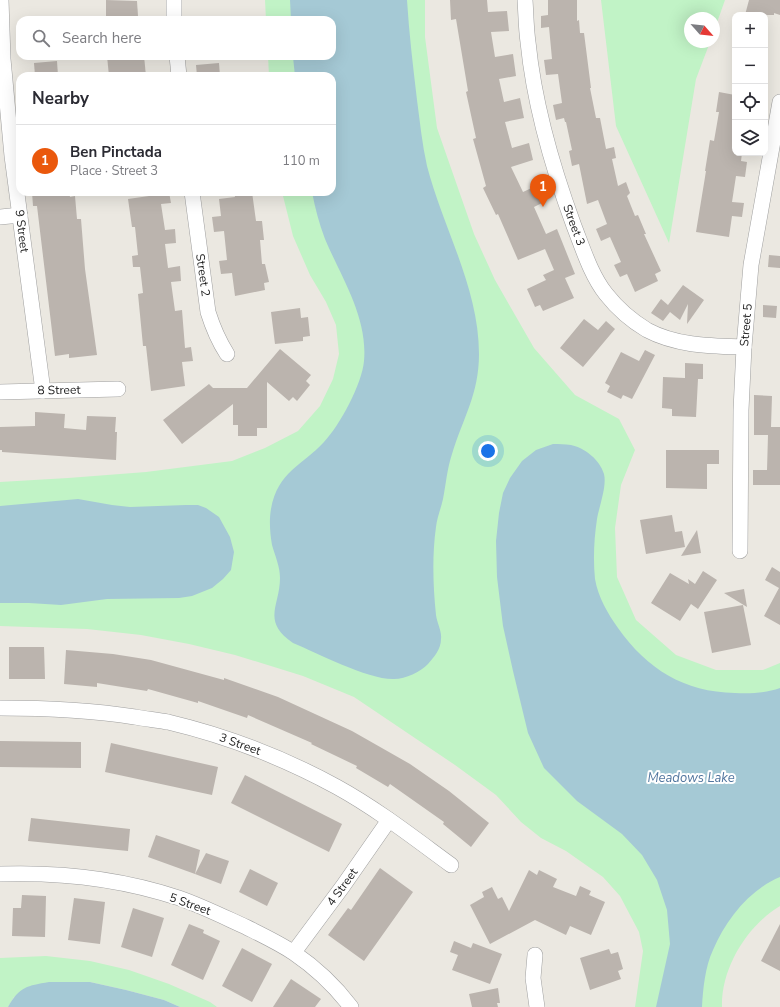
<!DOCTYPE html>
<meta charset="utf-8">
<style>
body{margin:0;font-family:"Nunito Sans",sans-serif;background:#f7f7f7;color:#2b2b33}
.controls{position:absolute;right:12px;top:12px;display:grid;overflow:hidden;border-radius:8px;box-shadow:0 4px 16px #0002}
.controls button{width:36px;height:36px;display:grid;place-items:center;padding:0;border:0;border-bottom:1px solid #e1e1e2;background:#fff;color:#2b2b33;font:20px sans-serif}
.compass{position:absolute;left:684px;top:12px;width:36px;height:36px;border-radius:50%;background:#fff;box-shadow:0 4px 16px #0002;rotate:117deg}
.you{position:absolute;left:488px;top:451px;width:14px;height:14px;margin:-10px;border:3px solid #fff;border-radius:50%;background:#1a73e8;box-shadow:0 0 0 6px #1a73e833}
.badge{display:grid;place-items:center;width:26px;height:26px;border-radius:50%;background:#ea580c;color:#fff;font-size:13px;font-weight:700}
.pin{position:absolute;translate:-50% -33px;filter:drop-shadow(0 1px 2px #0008)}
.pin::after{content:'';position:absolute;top:21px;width:14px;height:12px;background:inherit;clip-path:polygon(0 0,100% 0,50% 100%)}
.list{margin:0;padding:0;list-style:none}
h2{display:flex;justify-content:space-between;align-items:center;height:52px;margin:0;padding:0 16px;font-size:17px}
h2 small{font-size:13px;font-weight:400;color:#7c7c81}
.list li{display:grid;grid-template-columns:26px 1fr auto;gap:12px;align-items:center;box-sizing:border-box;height:72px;padding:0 16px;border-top:1px solid #e1e1e2}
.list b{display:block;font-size:15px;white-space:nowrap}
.list p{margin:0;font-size:13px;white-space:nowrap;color:#7c7c81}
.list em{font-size:13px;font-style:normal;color:#7c7c81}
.icon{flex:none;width:22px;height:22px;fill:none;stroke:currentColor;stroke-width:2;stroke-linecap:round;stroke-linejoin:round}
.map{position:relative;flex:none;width:780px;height:1007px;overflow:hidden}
.search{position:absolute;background:#fff;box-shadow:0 4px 16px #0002;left:16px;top:16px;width:320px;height:44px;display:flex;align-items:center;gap:10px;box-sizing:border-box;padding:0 14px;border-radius:12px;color:#7c7c81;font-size:15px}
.panel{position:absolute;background:#fff;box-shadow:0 4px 16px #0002;left:16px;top:72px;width:320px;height:124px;border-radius:12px}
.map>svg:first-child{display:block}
.park{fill:#c1f3c6}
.water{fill:#a5c9d5}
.building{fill:#bbb4ae}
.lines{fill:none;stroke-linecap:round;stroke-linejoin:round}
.street-casing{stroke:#9f9f9f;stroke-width:16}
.street{stroke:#fff;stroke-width:15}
.labels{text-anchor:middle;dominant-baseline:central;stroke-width:4;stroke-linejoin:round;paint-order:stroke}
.street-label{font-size:12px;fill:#1b1b1b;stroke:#fff}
.water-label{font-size:13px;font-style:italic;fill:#52769f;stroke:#fff}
</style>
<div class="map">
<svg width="780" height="1007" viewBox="0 0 780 1007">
<rect width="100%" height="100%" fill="#ebe8e1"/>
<g class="park">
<path d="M 265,0 L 425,0 L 425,37 L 437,128 L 474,234 L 495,280 L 534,348 L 575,395 L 619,419 L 635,450 L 621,485 L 615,528 L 617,577 L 636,620 L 676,655 L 716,670 L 763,670 L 780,663 L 780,906 C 747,926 721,968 722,1007 L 635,1007 L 643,951 L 639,932 L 620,896 L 603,877 L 566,851 L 541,838 L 521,822 L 496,795 L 455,765 L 354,697 L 303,676 L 235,655 L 189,644 L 141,635 L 87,629 L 0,626 L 0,482 L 68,478 L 146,472 L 232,461 L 265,448 L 298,431 L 320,406 L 333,379 L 339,354 L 336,325 L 326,302 L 310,275 L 293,236 L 282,192 L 332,192 L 332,76 L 269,76 L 268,56 L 332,56 L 332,20 L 266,20 Z"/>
<path d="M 601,0 L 725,0 L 714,31 L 714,18 L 690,18 L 690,42 L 710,42 L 696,79 L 669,243 L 616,126 Z"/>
<path d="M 46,956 L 90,961 L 129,970 L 169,984 L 210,1002 L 217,1007 L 180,1007 L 164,1000 L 126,990 L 90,982 L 14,997 L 8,1007 L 0,1007 L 0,958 Z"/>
</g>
<g class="water">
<path d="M 290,0 L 407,0 C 409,33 413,66 417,100 C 420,122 422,144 427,166 C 443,228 479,288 479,354 C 479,394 463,418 452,454 C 447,469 446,484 443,499 C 441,508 437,518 436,527 C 432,555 433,586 436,615 C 437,623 442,631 441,639 C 441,649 434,657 428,664 C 420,672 406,679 394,679 C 369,680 317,653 293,643 C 261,621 280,606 280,578 C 280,566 275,556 272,545 C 270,534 269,520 271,509 C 278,471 302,466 324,442 C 340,425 362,384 364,361 C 368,317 341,277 325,239 C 319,223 315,208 312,192 L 332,192 L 332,76 L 295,76 L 293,57 L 293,56 L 332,56 L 332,20 L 291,20 Z"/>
<path d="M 553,444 C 559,444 565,444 571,445 C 585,448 600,460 604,474 C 607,486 599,507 597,519 C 594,539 593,559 595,579 C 598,597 608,614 618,628 C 647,669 684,692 735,693 C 750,694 766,693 780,688 L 780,877 C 749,890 726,920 713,950 C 705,967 703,989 702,1007 L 656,1007 L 670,944 L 667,910 L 657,880 L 642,855 L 622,834 L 577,801 L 544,768 L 528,733 L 513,671 L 503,626 L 497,577 L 496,541 L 499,513 L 503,493 L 510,478 L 522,461 L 536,450 Z"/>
<path d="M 78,499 L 112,505 L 130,507 L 186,505 L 198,505 L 206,508 L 219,517 L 230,537 L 234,552 L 231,570 L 223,579 L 212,588 L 192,596 L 179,598 L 107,599 L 61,605 L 29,603 L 0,603 L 0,506 Z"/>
<path d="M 49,982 L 90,982 L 126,990 L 164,1000 L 180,1007 L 8,1007 C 20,986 27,986 49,982 Z"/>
</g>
<g class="building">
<path d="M 106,0 L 137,1 L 138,16 L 106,17 Z"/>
<path d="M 450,0 L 487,0 L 488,12 L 507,11 L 509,31 L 491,32 L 495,57 L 513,54 L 516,76 L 499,79 L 504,102 L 520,98 L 524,118 L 505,122 L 512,148 L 529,143 L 533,160 L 511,167 L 523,192 L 538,185 L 546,201 L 534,207 L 546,234 L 557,229 L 575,274 L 565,278 L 574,298 L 543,311 L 540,305 L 535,307 L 527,289 L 546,280 L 543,275 L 554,270 L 545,249 L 518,260 L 498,214 L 496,215 L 483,188 L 486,186 L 473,139 L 476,138 L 466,92 L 468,91 L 456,19 L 451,20 Z"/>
<path d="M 548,0 L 577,0 L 577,21 L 579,20 L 580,33 L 584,33 L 591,88 L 590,88 L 596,118 L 600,118 L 606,149 L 614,147 L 616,158 L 612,159 L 618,186 L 626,182 L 630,193 L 627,196 L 635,216 L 638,215 L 646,234 L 644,234 L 661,271 L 655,274 L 658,281 L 635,292 L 627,274 L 620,277 L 614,265 L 621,262 L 610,237 L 601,241 L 596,229 L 607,224 L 598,200 L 587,204 L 579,164 L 572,166 L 569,151 L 572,150 L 566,122 L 565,122 L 564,118 L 556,120 L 553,105 L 562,103 L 558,74 L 546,75 L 544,60 L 552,59 L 549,27 L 541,28 L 541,16 L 548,15 Z"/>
<path d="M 749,0 L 780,0 L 780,15 L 774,13 L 774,15 L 745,15 Z"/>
<path d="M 107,56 L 144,56 L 146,76 L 109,76 Z"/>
<path d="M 57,61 L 58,76 L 35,76 L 34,63 Z"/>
<path d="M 219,63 L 220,76 L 197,76 L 196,65 Z"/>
<path d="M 719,92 L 735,95 L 735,153 L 742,153 L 741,161 L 747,162 L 745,177 L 736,176 L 732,202 L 744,203 L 742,217 L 732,216 L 729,237 L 696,232 L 706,171 L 705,171 L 710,140 L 714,141 L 719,112 L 716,112 Z"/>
<path d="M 32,192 L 69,192 L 70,197 L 75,196 L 77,219 L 81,219 L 85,269 L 97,355 L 69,358 L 69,354 L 55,356 L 37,206 L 33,206 Z"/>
<path d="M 156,192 L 169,192 L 171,203 L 161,204 L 165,230 L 175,229 L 176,243 L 165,244 L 168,268 L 180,266 L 181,281 L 171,282 L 175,311 L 182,310 L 185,348 L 191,347 L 193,361 L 182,362 L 185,386 L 151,391 L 146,346 L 143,346 L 138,294 L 143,293 L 140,267 L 133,267 L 132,256 L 138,255 L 135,227 L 132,227 L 128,199 L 156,195 Z"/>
<path d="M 234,192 L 252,192 L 256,221 L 262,221 L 264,240 L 260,240 L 262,264 L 265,264 L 269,282 L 264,283 L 265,290 L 235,296 L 232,273 L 221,274 L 219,261 L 227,260 L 224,231 L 214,232 L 212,217 L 221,216 L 219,199 L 235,197 Z"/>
<path d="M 769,255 L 780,256 L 780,268 L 768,267 Z"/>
<path d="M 683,285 L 704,300 L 687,324 L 688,304 L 680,320 L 670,312 L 663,321 L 651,313 L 661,299 L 668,305 Z"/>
<path d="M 763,305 L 777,306 L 776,318 L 763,317 Z"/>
<path d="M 300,308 L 301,318 L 308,317 L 310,336 L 303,337 L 303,341 L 275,344 L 271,312 Z"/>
<path d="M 584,319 L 598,330 L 606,321 L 615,329 L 583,367 L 560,348 Z"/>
<path d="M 280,349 L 311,375 L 306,381 L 310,385 L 297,401 L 293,397 L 289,401 L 267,382 L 267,428 L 257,428 L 257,436 L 238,436 L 238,425 L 233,425 L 233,404 L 182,444 L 163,420 L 209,384 L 213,388 L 247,388 Z"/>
<path d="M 645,350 L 655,355 L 632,399 L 623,395 L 621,399 L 607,392 L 610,386 L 605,383 L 621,352 L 639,361 Z"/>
<path d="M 685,363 L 703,364 L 703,379 L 698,379 L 696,417 L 672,416 L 672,409 L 662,408 L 663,377 L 685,378 Z"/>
<path d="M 754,395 L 772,396 L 771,427 L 780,427 L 780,485 L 753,485 L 753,470 L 767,470 L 768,435 L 754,435 Z"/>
<path d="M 35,412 L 65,414 L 64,428 L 86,430 L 87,416 L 116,417 L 115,432 L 117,432 L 116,460 L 2,452 L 2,450 L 0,450 L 0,427 L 35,426 Z"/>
<path d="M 666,450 L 719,450 L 719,464 L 707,464 L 707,489 L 666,488 Z"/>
<path d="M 672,515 L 675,532 L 682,531 L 685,547 L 646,554 L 640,520 Z"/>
<path d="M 697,530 L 701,553 L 681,556 Z"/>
<path d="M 772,567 L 780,572 L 780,625 L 764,616 L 779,588 L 765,580 Z"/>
<path d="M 703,571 L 717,580 L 698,609 L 691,604 L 680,621 L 651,603 L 670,573 L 689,584 L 688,579 L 695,584 Z"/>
<path d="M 744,589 L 747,607 L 724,593 Z"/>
<path d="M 743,605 L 751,645 L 712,653 L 704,612 Z"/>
<path d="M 9,647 L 44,647 L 45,679 L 9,679 Z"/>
<path d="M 66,650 L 113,654 L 151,660 L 224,680 L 224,678 L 278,697 L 352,731 L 410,764 L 449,791 L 489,823 L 471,847 L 443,824 L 444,822 L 390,784 L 388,787 L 356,768 L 357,766 L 311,744 L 312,743 L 248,715 L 247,718 L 198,701 L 198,703 L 148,689 L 147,691 L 97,683 L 97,687 L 64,684 Z"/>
<path d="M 0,741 L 81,742 L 81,768 L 0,767 Z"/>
<path d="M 111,743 L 218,767 L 212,795 L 105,772 Z"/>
<path d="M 245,775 L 342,824 L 329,852 L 231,803 Z"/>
<path d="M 31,818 L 130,829 L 128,851 L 28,841 Z"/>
<path d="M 156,835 L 200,850 L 195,874 L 148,857 Z"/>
<path d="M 206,853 L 229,861 L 221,884 L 195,874 Z"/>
<path d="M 380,868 L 413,892 L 364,961 L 328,935 L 348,908 L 351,910 Z"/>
<path d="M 250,869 L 278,883 L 267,906 L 239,892 Z"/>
<path d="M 529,870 L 537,875 L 539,870 L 557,879 L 553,887 L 576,896 L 580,886 L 591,891 L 589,895 L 605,902 L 591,935 L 570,926 L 566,935 L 535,920 L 490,944 L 470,905 L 484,897 L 482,892 L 492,887 L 498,899 L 502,897 L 509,911 Z"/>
<path d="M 22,895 L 46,896 L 45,937 L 12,936 L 13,908 L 21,908 Z"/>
<path d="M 74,898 L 105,902 L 100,944 L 68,940 Z"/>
<path d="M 133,908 L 164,918 L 152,957 L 121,947 Z"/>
<path d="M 189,924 L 204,930 L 203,933 L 220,941 L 203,980 L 171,965 Z"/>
<path d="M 780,924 L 780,971 L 761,961 Z"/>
<path d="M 454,941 L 471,948 L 473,943 L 502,954 L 490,984 L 452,970 L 458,955 L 450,952 Z"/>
<path d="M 242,948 L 272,964 L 252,1002 L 222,986 Z"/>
<path d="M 609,949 L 611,954 L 618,952 L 623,969 L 618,971 L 621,979 L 590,990 L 580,958 Z"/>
<path d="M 291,979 L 321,999 L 315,1007 L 273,1007 Z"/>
<path d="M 498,988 L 500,1003 L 497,1003 L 498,1007 L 472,1007 L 469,994 Z"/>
</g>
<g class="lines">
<defs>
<g id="street">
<path d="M 1,0 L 3,59 L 12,156 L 43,391"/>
<path d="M 174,0 L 174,20"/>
<path d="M 525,0 C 526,14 526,28 528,42 C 534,103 553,169 574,226 C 583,249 591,275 606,294 C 617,308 632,321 647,330 C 677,346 711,346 744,347"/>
<path d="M 177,56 L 179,76"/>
<path d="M 192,192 L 208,312 C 213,328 218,340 227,354"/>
<path d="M 0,217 L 20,215"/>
<path d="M 0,392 L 118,389"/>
<path d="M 740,551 L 741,410 L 744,347 L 751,265 L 780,102"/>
<path d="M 0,708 C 46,708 90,710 135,717 C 146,719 157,720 168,722 C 227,736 284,758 337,787 C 377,809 414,838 451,865"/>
<path d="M 0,874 C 60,872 122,879 179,898 C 202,906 224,917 246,927 C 262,935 279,943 294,953 C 316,968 335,986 351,1007"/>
<path d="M 294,952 L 343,886 L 389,820"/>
<path d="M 535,955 L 533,978 L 537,1007"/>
</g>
</defs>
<use href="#street" class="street-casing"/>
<use href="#street" class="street"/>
</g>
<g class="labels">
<g class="street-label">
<text transform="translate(574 225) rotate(70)">Street 3</text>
<text transform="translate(22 231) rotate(83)">9 Street</text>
<text transform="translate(203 275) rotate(82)">Street 2</text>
<text transform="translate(746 325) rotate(-85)">Street 5</text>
<text transform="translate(59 390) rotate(-1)">8 Street</text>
<text transform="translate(240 744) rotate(20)">3 Street</text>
<text transform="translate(342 887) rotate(-54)">4 Street</text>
<text transform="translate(190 904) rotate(20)">5 Street</text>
</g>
<g class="water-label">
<text x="691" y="778">Meadows Lake</text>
</g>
</g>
</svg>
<div class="controls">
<button>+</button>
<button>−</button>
<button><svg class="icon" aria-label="locate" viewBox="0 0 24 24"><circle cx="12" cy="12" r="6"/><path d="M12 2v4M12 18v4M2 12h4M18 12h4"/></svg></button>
<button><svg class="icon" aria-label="layers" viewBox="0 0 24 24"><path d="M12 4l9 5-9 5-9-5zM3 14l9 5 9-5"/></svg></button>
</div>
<svg class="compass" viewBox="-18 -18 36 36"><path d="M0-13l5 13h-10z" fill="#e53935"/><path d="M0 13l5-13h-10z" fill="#7c7c81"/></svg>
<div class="you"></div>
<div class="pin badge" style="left:543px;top:207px">1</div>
<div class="search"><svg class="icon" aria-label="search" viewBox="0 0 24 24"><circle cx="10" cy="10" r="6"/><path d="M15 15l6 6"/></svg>Search here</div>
<section class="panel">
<h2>Nearby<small></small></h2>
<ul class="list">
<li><span class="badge">1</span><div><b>Ben Pinctada</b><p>Place · Street 3</p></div><em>110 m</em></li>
</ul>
</section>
</div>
